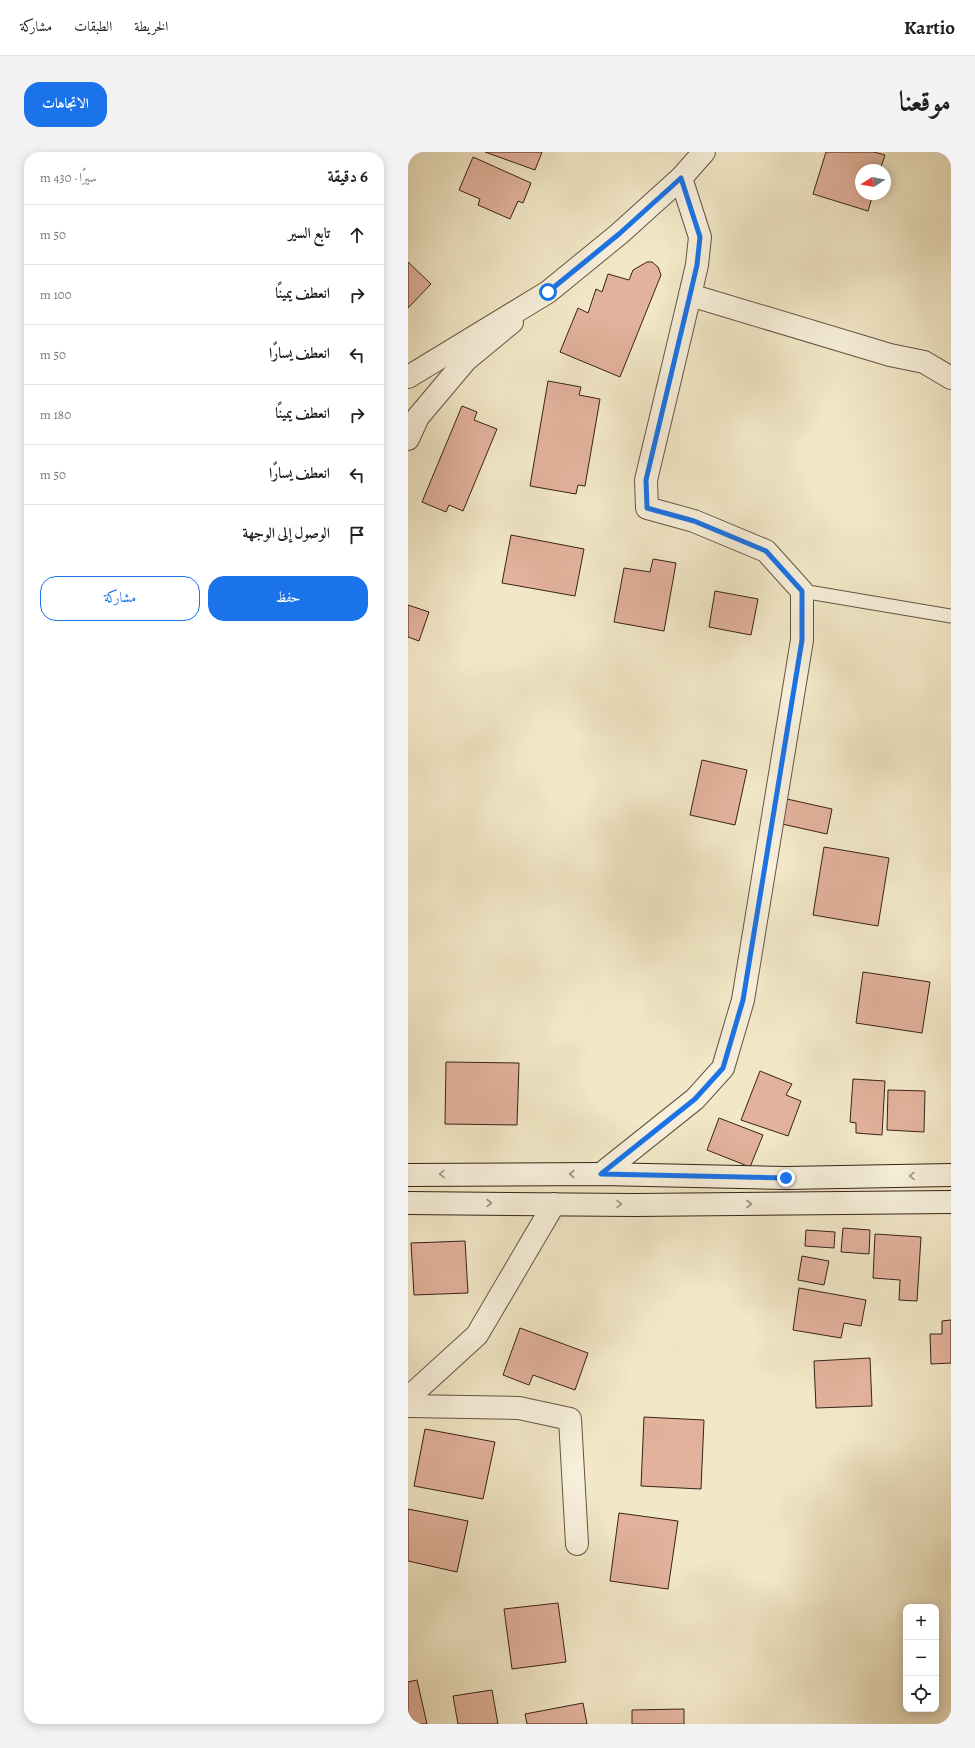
<!DOCTYPE html>
<html lang="ar">
<meta charset="utf-8">
<style>
body{margin:0;font-family:Alegreya,Amiri,serif;background:#f2f2f2;color:#202124;direction:rtl}
.controls{position:absolute;right:12px;bottom:12px;display:grid;overflow:hidden;border-radius:8px;box-shadow:0 2px 10px #0003}
.controls button{width:36px;height:36px;display:grid;place-items:center;padding:0;border:0;border-bottom:1px solid #e0e0e0;background:#fff;color:#202124;font:20px sans-serif}
.compass{position:absolute;left:447px;top:12px;width:36px;height:36px;border-radius:50%;background:#fff;box-shadow:0 2px 10px #0003;rotate:259deg}
.stop{position:absolute;width:12px;height:12px;margin:-9px;border:3px solid #1a73e8;border-radius:50%;background:#fff}
.stop.end{background:#1a73e8;border-color:#fff;box-shadow:0 1px 4px #0008}
.list{margin:0;padding:0;list-style:none}
h2{display:flex;justify-content:space-between;align-items:center;height:52px;margin:0;padding:0 16px;font-size:17px}
h2 small{font-size:13px;font-weight:400;color:#757577}
.list li{display:grid;grid-template-columns:26px 1fr auto;gap:12px;align-items:center;box-sizing:border-box;height:60px;padding:0 16px;border-top:1px solid #e0e0e0}
.list b{display:block;font-size:15px;white-space:nowrap}
.list em{font-size:13px;font-style:normal;color:#757577}
.actions{display:flex;gap:8px;padding:12px 16px}
.actions a{flex:1;padding:9px 0;border:1px solid #1a73e8;border-radius:16px;text-align:center;font-size:14px;color:#1a73e8}
.actions .main{background:#1a73e8;color:#fff}
.icon{flex:none;width:22px;height:22px;fill:none;stroke:currentColor;stroke-width:2;stroke-linecap:round;stroke-linejoin:round}
.map{position:relative;flex:none;width:543px;height:1572px;overflow:hidden;direction:ltr;border-radius:16px}
header{display:flex;align-items:center;gap:24px;box-sizing:border-box;height:56px;padding:0 20px;background:#fff;border-bottom:1px solid #e0e0e0}
header strong{font-size:19px}
nav{display:flex;gap:22px;margin-inline-start:auto;font-size:14px}
.intro{display:flex;align-items:center;justify-content:space-between;box-sizing:border-box;height:96px;padding:0 24px}
h1{margin:0;font-size:28px}
.button{padding:10px 18px;border-radius:16px;background:#1a73e8;color:#fff;font-size:14px;font-weight:700}
main{display:flex;gap:24px;padding:0 24px}
aside{flex:1;background:#fff;border-radius:16px;box-shadow:0 2px 10px #0003}
.map>svg:first-child{display:block}
.building{fill:#e2b29c;stroke:#382219}
.lines{fill:none;stroke-linecap:round;stroke-linejoin:round}
.service-casing{stroke:#665444;stroke-width:15}
.minor-casing{stroke:#665444;stroke-width:24}
.tertiary-casing{stroke:#665444;stroke-width:24}
.secondary-casing{stroke:#382219;stroke-width:24}
.service{stroke:#f7f0db;stroke-width:13}
.minor{stroke:#f7f0db;stroke-width:22}
.tertiary{stroke:#f7f0db;stroke-width:22}
.secondary{stroke:#f7f0db;stroke-width:22}
.oneway{stroke:#a19384}
.route{stroke:#1a73e8;stroke-width:5}
</style>
<header>
<strong>Kartio</strong>
<nav><a>الخريطة</a><a>الطبقات</a><a>مشاركة</a></nav>
</header>
<div class="intro"><h1>موقعنا</h1><a class="button">الاتجاهات</a></div>
<main>
<div class="map">
<svg width="543" height="1572" viewBox="0 0 543 1572">
<rect width="100%" height="100%" fill="#f2e8c7"/>
<filter id="stains"><feTurbulence type="fractalNoise" baseFrequency=".005" numOctaves="4"/><feColorMatrix values="0 0 0 0 .2 0 0 0 0 .09 0 0 0 0 .02 0 0 0 .5 -.17"/></filter>
<radialGradient id="worn" r=".72"><stop offset=".6" stop-color="#630" stop-opacity="0"/><stop offset="1" stop-color="#630" stop-opacity=".3"/></radialGradient>
<g class="building">
<path d="M 77,0 L 134,0 L 127,18 Z"/>
<path d="M 418,0 L 466,0 L 477,3 L 472,18 L 453,18 L 453,42 L 465,42 L 460,59 L 405,42 Z"/>
<path d="M 65,5 L 123,31 L 115,51 L 110,49 L 102,67 L 70,53 L 72,47 L 51,38 Z"/>
<path d="M 0,110 L 23,132 L 0,156 Z"/>
<path d="M 239,110 L 244,110 L 250,115 L 253,123 L 212,225 L 152,200 L 170,156 L 180,161 L 188,137 L 194,140 L 200,122 L 221,128 L 225,118 Z"/>
<path d="M 140,229 L 173,235 L 171,243 L 192,247 L 177,334 L 170,333 L 168,342 L 122,334 Z"/>
<path d="M 54,254 L 69,260 L 66,268 L 89,277 L 55,359 L 41,353 L 38,360 L 14,350 Z"/>
<path d="M 103,383 L 176,397 L 167,444 L 94,431 Z"/>
<path d="M 245,407 L 268,411 L 256,479 L 206,470 L 216,416 L 242,420 Z"/>
<path d="M 307,439 L 350,447 L 343,483 L 301,475 Z"/>
<path d="M 0,453 L 21,460 L 11,489 L 0,485 Z"/>
<path d="M 294,608 L 339,618 L 327,673 L 282,663 Z"/>
<path d="M 379,647 L 424,657 L 419,682 L 374,672 Z"/>
<path d="M 416,695 L 481,706 L 470,774 L 405,763 Z"/>
<path d="M 455,820 L 522,830 L 514,881 L 448,871 Z"/>
<path d="M 38,910 L 111,911 L 109,973 L 37,972 Z"/>
<path d="M 352,919 L 384,932 L 378,943 L 393,949 L 380,984 L 333,968 Z"/>
<path d="M 445,927 L 477,929 L 474,983 L 448,981 L 448,971 L 442,970 Z"/>
<path d="M 480,938 L 517,939 L 516,980 L 479,978 Z"/>
<path d="M 311,966 L 355,983 L 342,1015 L 299,998 Z"/>
<path d="M 435,1076 L 462,1078 L 461,1102 L 433,1100 Z"/>
<path d="M 398,1078 L 427,1080 L 426,1096 L 397,1094 Z"/>
<path d="M 467,1082 L 513,1085 L 509,1149 L 491,1148 L 492,1128 L 465,1126 Z"/>
<path d="M 57,1089 L 60,1141 L 6,1143 L 3,1091 Z"/>
<path d="M 394,1104 L 421,1109 L 416,1133 L 390,1128 Z"/>
<path d="M 391,1136 L 458,1148 L 453,1174 L 436,1171 L 433,1186 L 385,1178 Z"/>
<path d="M 543,1168 L 543,1211 L 523,1212 L 522,1182 L 534,1182 L 534,1169 Z"/>
<path d="M 112,1176 L 180,1201 L 167,1238 L 125,1223 L 121,1233 L 95,1223 Z"/>
<path d="M 462,1206 L 464,1254 L 408,1256 L 406,1209 Z"/>
<path d="M 236,1265 L 296,1268 L 293,1337 L 233,1334 Z"/>
<path d="M 17,1277 L 87,1290 L 75,1347 L 6,1334 Z"/>
<path d="M 0,1357 L 60,1369 L 49,1420 L 0,1409 Z"/>
<path d="M 211,1361 L 270,1369 L 260,1437 L 202,1429 Z"/>
<path d="M 150,1451 L 158,1510 L 104,1517 L 96,1457 Z"/>
<path d="M 9,1528 L 19,1572 L 0,1572 L 0,1530 Z"/>
<path d="M 84,1538 L 90,1572 L 50,1572 L 45,1544 Z"/>
<path d="M 175,1551 L 179,1572 L 119,1572 L 117,1562 Z"/>
<path d="M 276,1557 L 276,1572 L 224,1572 L 224,1558 Z"/>
</g>
<g class="lines">
<defs>
<path id="service" d="M 394,439 L 543,464"/>
<g id="minor">
<path d="M 282,143 L 482,203 L 516,210 L 543,226"/>
<path d="M 0,287 L 10,265 L 58,208 L 104,170"/>
<path d="M 193,1022 L 287,947 L 315,916 L 335,848 L 394,488 L 394,439 L 358,399 L 286,369 L 239,356 L 238,328 L 282,143 L 289,113 L 292,85 L 273,26"/>
<path d="M 0,1246 L 69,1183 L 146,1052"/>
<path d="M 0,1254 L 111,1256 L 162,1267 L 169,1392"/>
</g>
<path id="tertiary" d="M 0,225 L 140,140 L 211,82 L 273,26 L 296,0"/>
<g id="secondary">
<path d="M 0,1023 L 193,1022 L 378,1026 L 543,1023"/>
<path d="M 0,1051 L 226,1053 L 543,1050"/>
</g>
</defs>
<use href="#service" class="service-casing"/>
<use href="#minor" class="minor-casing"/>
<use href="#tertiary" class="tertiary-casing"/>
<use href="#secondary" class="secondary-casing"/>
<use href="#service" class="service"/>
<use href="#minor" class="minor"/>
<use href="#tertiary" class="tertiary"/>
<use href="#secondary" class="secondary"/>
</g>
<defs><path id="oneway-chevron" d="M-2-3.5L2.5 0L-2 3.5" fill="none" stroke-width="1.6" stroke-linecap="round" stroke-linejoin="round"/></defs>
<g class="oneway">
<use href="#oneway-chevron" transform="translate(34 1022) rotate(179)"/>
<use href="#oneway-chevron" transform="translate(164 1022) rotate(-180)"/>
<use href="#oneway-chevron" transform="translate(504 1024) rotate(179)"/>
<use href="#oneway-chevron" transform="translate(81 1051)"/>
<use href="#oneway-chevron" transform="translate(211 1052) rotate(1)"/>
<use href="#oneway-chevron" transform="translate(341 1052)"/>
</g>
<g class="lines">
<path class="route" d="M 140,140 L 211,82 L 273,26 L 292,85 L 289,113 L 282,143 L 238,328 L 239,356 L 286,369 L 358,399 L 394,439 L 394,488 L 335,848 L 315,916 L 287,947 L 193,1022 L 378,1026"/>
</g>
<rect width="100%" height="100%" filter="url(#stains)"/>
<rect width="100%" height="100%" fill="url(#worn)"/>
</svg>
<div class="controls">
<button>+</button>
<button>−</button>
<button><svg class="icon" aria-label="locate" viewBox="0 0 24 24"><circle cx="12" cy="12" r="6"/><path d="M12 2v4M12 18v4M2 12h4M18 12h4"/></svg></button>
</div>
<svg class="compass" viewBox="-18 -18 36 36"><path d="M0-13l5 13h-10z" fill="#e53935"/><path d="M0 13l5-13h-10z" fill="#757577"/></svg>
<div class="stop" style="left:140px;top:140px"></div>
<div class="stop end" style="left:378px;top:1026px"></div>
</div>
<aside>
<h2>6 دقيقة<small>سيرًا · 430 m</small></h2>
<ul class="list">
<li><svg class="icon" aria-label="ahead" viewBox="0 0 24 24"><path d="M12 20V5M6 11l6-6 6 6"/></svg><div><b>تابع السير</b></div><em>50 m</em></li>
<li><svg class="icon" aria-label="right" viewBox="0 0 24 24"><path d="M7 20v-9h11M14 6l5 5-5 5"/></svg><div><b>انعطف يمينًا</b></div><em>100 m</em></li>
<li><svg class="icon" aria-label="left" viewBox="0 0 24 24"><path d="M17 20v-9H6M10 6l-5 5 5 5"/></svg><div><b>انعطف يسارًا</b></div><em>50 m</em></li>
<li><svg class="icon" aria-label="right" viewBox="0 0 24 24"><path d="M7 20v-9h11M14 6l5 5-5 5"/></svg><div><b>انعطف يمينًا</b></div><em>180 m</em></li>
<li><svg class="icon" aria-label="left" viewBox="0 0 24 24"><path d="M17 20v-9H6M10 6l-5 5 5 5"/></svg><div><b>انعطف يسارًا</b></div><em>50 m</em></li>
<li><svg class="icon" aria-label="arrive" viewBox="0 0 24 24"><path d="M6 21V4h12l-3 4 3 4H6"/></svg><div><b>الوصول إلى الوجهة</b></div></li>
</ul>
<div class="actions"><a class="main">حفظ</a><a>مشاركة</a></div>
</aside>
</main>
